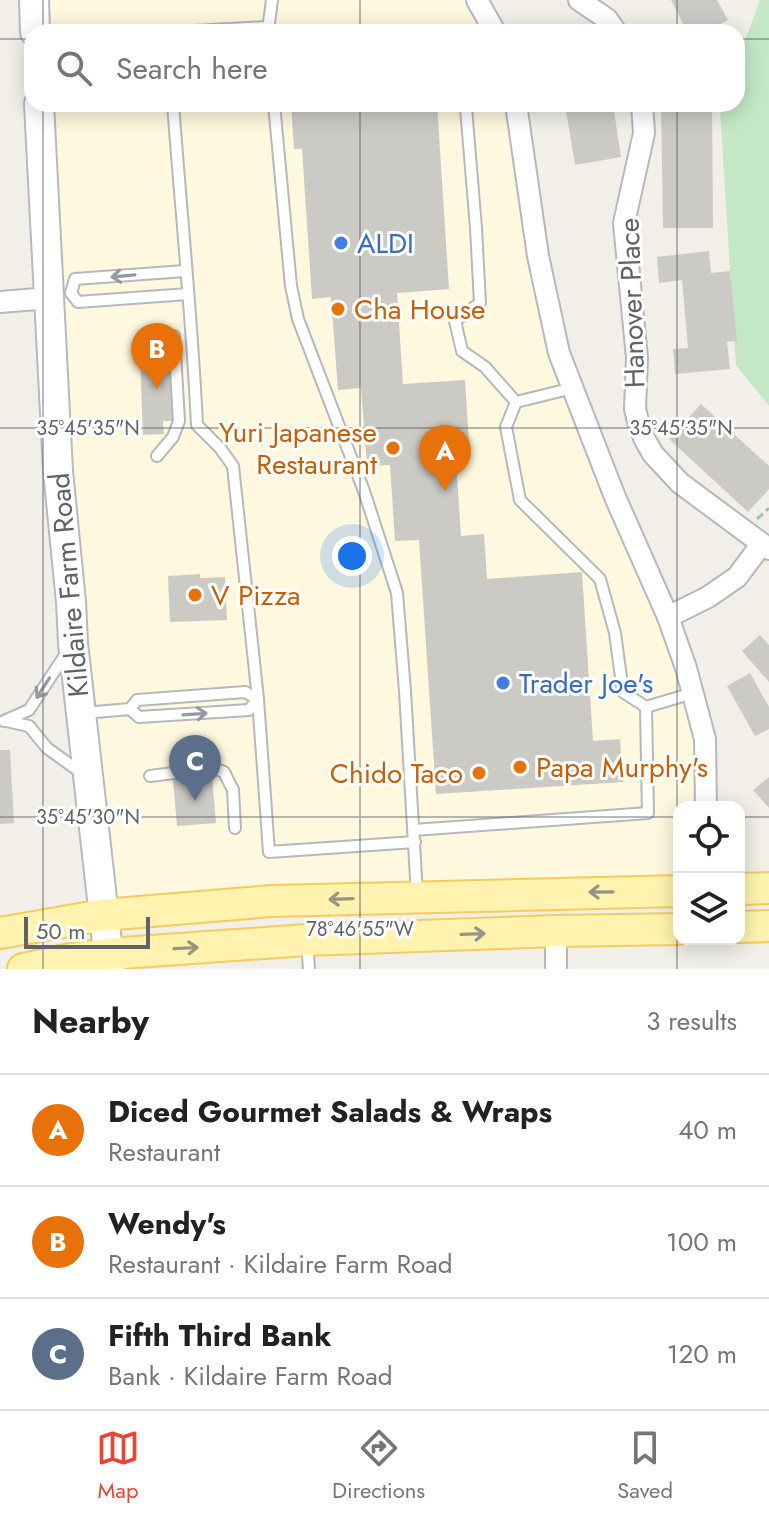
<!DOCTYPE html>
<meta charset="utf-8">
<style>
body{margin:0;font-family:Jost,sans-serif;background:#f2f2f2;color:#222}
.controls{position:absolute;right:24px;bottom:24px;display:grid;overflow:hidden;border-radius:16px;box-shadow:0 4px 20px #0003}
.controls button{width:72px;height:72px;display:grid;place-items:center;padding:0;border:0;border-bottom:2px solid #e0e0e0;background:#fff;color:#222;font:40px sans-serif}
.scale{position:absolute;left:24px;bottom:20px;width:126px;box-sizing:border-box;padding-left:8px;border:4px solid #5f6368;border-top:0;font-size:22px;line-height:28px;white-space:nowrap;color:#5f6368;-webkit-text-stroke:6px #fff;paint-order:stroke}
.you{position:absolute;left:352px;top:556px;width:28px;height:28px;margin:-20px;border:6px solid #fff;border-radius:50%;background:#1a73e8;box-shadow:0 0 0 12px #1a73e833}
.badge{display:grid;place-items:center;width:52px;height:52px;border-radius:50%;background:#ec4432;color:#fff;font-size:26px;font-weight:700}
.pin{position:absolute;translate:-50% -66px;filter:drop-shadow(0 2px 4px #0008)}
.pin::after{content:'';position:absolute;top:42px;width:28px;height:24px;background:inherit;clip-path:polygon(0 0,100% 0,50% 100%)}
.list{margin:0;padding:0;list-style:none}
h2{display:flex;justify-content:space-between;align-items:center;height:104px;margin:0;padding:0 32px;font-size:34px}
h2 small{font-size:26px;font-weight:400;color:#767676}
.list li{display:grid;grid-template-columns:52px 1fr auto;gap:24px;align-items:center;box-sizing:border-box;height:112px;padding:0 32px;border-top:2px solid #e0e0e0}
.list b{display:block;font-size:30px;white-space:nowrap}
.list p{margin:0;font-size:26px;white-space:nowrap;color:#767676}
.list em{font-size:26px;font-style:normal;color:#767676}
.icon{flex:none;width:44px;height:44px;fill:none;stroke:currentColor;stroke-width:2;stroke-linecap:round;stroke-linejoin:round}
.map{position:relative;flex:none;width:769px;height:969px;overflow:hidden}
.search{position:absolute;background:#fff;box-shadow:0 4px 20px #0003;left:24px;right:24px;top:24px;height:88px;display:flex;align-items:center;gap:20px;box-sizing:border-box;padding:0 28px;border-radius:24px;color:#767676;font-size:30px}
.sheet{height:440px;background:#fff}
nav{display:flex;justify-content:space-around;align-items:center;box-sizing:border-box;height:112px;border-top:2px solid #e0e0e0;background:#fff;font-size:22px;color:#767676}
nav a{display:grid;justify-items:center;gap:4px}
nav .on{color:#ec4432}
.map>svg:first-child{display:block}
.commercial{fill:#fef8df}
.green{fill:#c4e8c5}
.building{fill:#cccac5}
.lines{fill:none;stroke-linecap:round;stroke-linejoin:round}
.lane-casing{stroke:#b5b8bc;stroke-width:14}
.street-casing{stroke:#b5b8bc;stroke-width:24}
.secondary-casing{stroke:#b6babf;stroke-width:32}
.primary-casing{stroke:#f4cc5e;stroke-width:34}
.path{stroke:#9bc7a9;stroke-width:3;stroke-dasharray:8 4;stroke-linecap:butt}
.lane{stroke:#fff;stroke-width:10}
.street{stroke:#fff;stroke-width:20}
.secondary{stroke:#fff;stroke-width:28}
.primary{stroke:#fff3af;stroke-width:30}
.oneway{stroke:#979a9d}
.oneway2{stroke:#979581}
.ticks{fill:none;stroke:#5f6368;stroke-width:2;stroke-opacity:0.45}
.shop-dot{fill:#3f7fe0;stroke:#fff;stroke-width:3}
.food-dot{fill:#e8710a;stroke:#fff;stroke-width:3}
.labels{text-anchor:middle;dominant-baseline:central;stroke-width:6;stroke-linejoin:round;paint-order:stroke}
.shop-label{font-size:28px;fill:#366cbe;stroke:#fff;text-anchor:start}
.street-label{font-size:28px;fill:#5f6368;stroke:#fff}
.food-label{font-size:28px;fill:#c56008;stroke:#fff;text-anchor:start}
.ticks-label{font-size:20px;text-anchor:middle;fill:#5f6368;stroke:#fff;stroke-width:6;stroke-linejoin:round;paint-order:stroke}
</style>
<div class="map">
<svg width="769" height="969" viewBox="0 0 769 969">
<rect width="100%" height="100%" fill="#f1efe8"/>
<g class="commercial">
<path d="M 34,0 L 477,0 L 495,32 L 35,32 Z"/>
<path d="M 39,104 L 516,104 L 547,306 L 705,739 L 706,807 L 679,807 L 679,891 L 103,915 Z"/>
</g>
<path class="green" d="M 760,0 L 769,0 L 769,406 L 736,365 L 720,109 L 722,104 L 737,104 L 737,63 Z"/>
<g class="building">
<path d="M 671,0 L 717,0 L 728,20 L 714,27 L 716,32 L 687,32 Z"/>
<path d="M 121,104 L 156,104 L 157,110 L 122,111 Z"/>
<path d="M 291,104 L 437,104 L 449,289 L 397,293 L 403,384 L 465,380 L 470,458 L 456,459 L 461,536 L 484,534 L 487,579 L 582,572 L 593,741 L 620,739 L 623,782 L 436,794 L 419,540 L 395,541 L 390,465 L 367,466 L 361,388 L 338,390 L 331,297 L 312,299 L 302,149 L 294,149 Z"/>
<path d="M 565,104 L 613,104 L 621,157 L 575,165 Z"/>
<path d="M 661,104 L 712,104 L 713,228 L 663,228 Z"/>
<path d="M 709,251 L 711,273 L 730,271 L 737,341 L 727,342 L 730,369 L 675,374 L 673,349 L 688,348 L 682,280 L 659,283 L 657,257 Z"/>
<path d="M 171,356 L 174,421 L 163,421 L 164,434 L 143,435 L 140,358 Z"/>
<path d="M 701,404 L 769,466 L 769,489 L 748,512 L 669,439 Z"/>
<path d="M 200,574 L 200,578 L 225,577 L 227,620 L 170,622 L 168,576 Z"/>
<path d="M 760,635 L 769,645 L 769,682 L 742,651 Z"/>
<path d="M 750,673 L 769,707 L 769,729 L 755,736 L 727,686 Z"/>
<path d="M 0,750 L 10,750 L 14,823 L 0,824 Z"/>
<path d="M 212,776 L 216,823 L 177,826 L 173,779 Z"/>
<path d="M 769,777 L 769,808 L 753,790 Z"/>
</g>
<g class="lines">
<defs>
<g id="lane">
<path d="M 268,30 L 272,0"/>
<path d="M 175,32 L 267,27"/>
<path d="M 173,104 C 181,211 192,318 197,425 L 220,448 L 233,466 L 258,699 L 269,852 L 415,842"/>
<path d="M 274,104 L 291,286 L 298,319 L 364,491 L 397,593 L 405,691 L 417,895"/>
<path d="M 466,108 L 476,228 L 480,303 L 455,321 L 462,351 L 485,367 L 516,402"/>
<path d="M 71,293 L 75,279 L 185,271"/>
<path d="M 71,293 L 78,302 L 188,294"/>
<path d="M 573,388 L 516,402 L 506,427 L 520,500 L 600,579 L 615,633 L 623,692 L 646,707"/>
<path d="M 157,456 L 173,437 L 179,421 L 174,336"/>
<path d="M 84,713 L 130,709 L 137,700 L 245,692 L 258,699 L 249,710 L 139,717 L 130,709"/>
<path d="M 4,721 L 29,710 L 67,652"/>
<path d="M 6,721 L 29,726 L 47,748 L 83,774"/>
<path d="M 150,776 L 214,768 L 224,772 L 233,790 L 235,828"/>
<path d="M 414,830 L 648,813 L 646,707 L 693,693"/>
<path d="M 307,942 L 309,969"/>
</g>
<g id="street">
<path d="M 477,0 L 495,32"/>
<path d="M 579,0 L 607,19 L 616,32"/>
<path d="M 516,104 L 538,256 L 559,353 L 615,497 L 668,617 L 686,668 L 705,739 L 706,807"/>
<path d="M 642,104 L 644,133 L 624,223 L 637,358 L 635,409 L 639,425 L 645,440 L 653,454 L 680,483 L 769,549"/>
<path d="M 0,302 L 49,298"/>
<path d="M 668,617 L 708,597 L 737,577 L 761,545"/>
<path d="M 556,931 L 556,969"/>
</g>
<g id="secondary">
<path d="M 34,0 L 35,32"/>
<path d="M 39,104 L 58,471 L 71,602 L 73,643 L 110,969"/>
</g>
<g id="primary">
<path d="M 739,889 L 769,888"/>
<path d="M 739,927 L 769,926"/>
<path d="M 0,933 L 103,915 L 272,901 L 679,891"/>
<path d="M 23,969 L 71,959 L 108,954 L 306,940 L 556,931 L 679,929"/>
</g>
</defs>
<use href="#lane" class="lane-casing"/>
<use href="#street" class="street-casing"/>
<use href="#secondary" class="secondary-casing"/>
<use href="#primary" class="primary-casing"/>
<path class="path" d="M 757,519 L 769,508"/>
<use href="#lane" class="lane"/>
<use href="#street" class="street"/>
<use href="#secondary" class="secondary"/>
<use href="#primary" class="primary"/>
</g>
<defs><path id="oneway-shaft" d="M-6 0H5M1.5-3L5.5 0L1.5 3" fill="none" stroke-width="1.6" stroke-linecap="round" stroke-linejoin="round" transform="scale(2)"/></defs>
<g class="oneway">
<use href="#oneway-shaft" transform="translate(123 276) rotate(175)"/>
<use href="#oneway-shaft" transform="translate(43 688) rotate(123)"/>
<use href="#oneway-shaft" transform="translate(195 714) rotate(-4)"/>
</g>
<g class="oneway2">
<use href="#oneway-shaft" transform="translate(601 892) rotate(179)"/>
<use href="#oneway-shaft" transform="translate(341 899) rotate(178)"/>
<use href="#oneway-shaft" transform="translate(473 934) rotate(-2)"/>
<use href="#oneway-shaft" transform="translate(186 948) rotate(-3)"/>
</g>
<path class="ticks" d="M 43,0 L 43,32M 360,0 L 360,32M 677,0 L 677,32M 0,39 L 32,39M 737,39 L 769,39M 43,104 L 43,969M 360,104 L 360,969M 677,104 L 677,969M 0,428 L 769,428M 0,817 L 679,817M 739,817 L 769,817"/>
<g class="shop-dot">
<circle cx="341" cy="243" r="8"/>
<circle cx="503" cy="683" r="8"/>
</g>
<g class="food-dot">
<circle cx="338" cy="309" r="8"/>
<circle cx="393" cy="448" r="8"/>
<circle cx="195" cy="595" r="8"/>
<circle cx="520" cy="767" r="8"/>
<circle cx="479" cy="773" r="8"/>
</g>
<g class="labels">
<g class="shop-label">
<text x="357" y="243">ALDI</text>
<text x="519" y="683">Trader Joe's</text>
</g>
<g class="street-label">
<text transform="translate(632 303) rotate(-92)">Hanover Place</text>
<text transform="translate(69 585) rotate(-95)">Kildaire Farm Road</text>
</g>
<g class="food-label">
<text x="354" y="309">Cha House</text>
<text x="377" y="432" text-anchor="end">Yuri Japanese<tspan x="377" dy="32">Restaurant</tspan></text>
<text x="211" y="595">V Pizza</text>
<text x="536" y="767">Papa Murphy's</text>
<text x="463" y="773" text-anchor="end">Chido Taco</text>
</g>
</g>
<g class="ticks-label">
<text x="88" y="435">35°45'35"N</text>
<text x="681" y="435">35°45'35"N</text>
<text x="88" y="824">35°45'30"N</text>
<text x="360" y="936">78°46'55"W</text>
</g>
</svg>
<div class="controls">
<button><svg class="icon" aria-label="locate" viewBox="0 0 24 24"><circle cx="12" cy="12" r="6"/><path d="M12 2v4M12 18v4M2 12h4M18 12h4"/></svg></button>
<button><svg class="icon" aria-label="layers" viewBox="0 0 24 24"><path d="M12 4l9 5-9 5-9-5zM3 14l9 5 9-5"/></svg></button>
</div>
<div class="scale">50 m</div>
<div class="you"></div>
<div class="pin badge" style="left:445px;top:491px;background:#e8710a">A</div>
<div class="pin badge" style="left:157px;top:389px;background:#e8710a">B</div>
<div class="pin badge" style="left:195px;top:801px;background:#5c6f8a">C</div>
<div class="search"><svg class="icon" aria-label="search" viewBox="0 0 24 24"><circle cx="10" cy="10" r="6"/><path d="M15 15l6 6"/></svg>Search here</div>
</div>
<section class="sheet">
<h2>Nearby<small>3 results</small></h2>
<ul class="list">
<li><span class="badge" style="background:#e8710a">A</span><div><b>Diced Gourmet Salads &amp; Wraps</b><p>Restaurant</p></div><em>40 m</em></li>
<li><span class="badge" style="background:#e8710a">B</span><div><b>Wendy's</b><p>Restaurant · Kildaire Farm Road</p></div><em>100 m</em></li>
<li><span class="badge" style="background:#5c6f8a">C</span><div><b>Fifth Third Bank</b><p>Bank · Kildaire Farm Road</p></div><em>120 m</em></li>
</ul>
</section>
<nav>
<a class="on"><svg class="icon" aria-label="map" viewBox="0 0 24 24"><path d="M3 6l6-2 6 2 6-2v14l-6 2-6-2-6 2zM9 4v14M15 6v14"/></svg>Map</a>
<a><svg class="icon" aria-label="directions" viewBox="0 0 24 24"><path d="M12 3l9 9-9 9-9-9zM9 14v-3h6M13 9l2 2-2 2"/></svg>Directions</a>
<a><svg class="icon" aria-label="saved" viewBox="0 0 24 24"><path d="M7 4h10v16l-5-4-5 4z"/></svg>Saved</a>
</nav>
